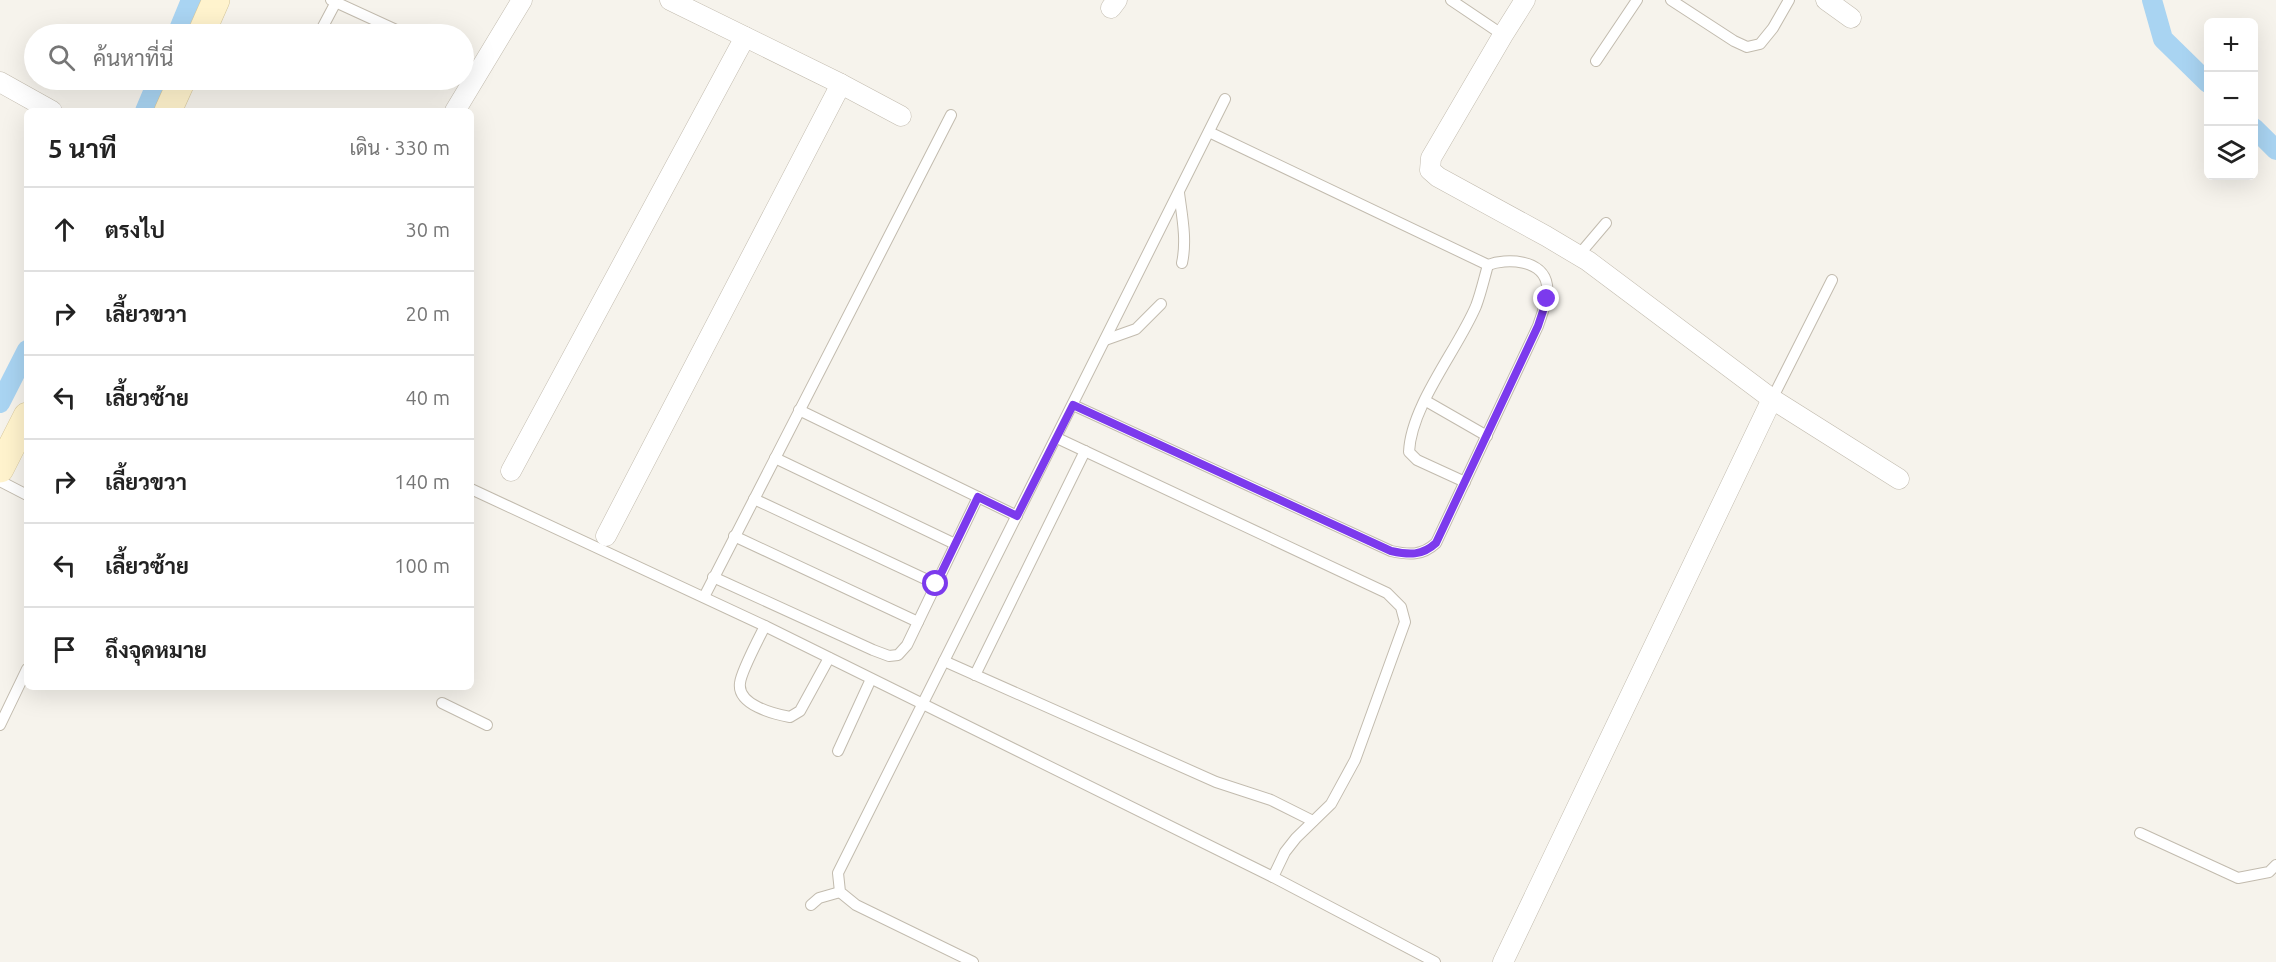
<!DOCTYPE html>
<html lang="th">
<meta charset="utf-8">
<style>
body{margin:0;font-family:Ubuntu,Sarabun,sans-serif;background:#f2f2f2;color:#222}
.controls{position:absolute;right:18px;top:18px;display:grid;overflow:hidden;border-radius:9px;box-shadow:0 6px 24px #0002}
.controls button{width:54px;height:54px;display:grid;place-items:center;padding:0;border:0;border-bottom:2px solid #e0e0e0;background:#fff;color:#222;font:30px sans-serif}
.stop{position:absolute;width:18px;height:18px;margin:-14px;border:4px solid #7c3aed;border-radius:50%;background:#fff}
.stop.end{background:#7c3aed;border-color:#fff;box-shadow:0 2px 6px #0008}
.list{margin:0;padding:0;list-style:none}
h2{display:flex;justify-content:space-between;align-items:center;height:78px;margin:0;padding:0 24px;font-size:26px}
h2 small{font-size:20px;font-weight:400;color:#767676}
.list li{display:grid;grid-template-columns:39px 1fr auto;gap:18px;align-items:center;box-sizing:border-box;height:84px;padding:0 24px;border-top:2px solid #e0e0e0}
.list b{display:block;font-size:22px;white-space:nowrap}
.list em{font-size:20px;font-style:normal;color:#767676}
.icon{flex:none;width:33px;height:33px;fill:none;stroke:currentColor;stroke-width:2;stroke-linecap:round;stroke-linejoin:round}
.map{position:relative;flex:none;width:2276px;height:962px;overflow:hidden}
.search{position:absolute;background:#fff;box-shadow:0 6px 24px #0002;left:24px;top:24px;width:450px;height:66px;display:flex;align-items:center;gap:15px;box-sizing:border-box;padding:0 21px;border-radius:33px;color:#767676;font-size:22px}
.panel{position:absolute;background:#fff;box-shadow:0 6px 24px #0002;left:24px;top:108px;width:450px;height:582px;border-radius:9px}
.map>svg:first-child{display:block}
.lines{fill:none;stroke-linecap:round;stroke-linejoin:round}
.canal{stroke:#a9d4f2;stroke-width:20}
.lane-casing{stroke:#c2bbae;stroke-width:12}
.street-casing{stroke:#c2bbae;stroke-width:21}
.secondary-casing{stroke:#d6c79b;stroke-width:28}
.lane{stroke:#fff;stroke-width:10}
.street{stroke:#fff;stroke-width:20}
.secondary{stroke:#fff3cd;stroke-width:27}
.route{stroke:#7c3aed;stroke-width:8}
</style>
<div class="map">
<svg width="2276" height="962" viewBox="0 0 2276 962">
<rect width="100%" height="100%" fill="#f6f3ec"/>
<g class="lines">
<g class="canal">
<path d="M 2152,0 L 2163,39 L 2208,83"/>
<path d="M 177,34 L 191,0"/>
<path d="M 145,111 L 158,80"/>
<path d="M 2254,128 L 2276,150"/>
<path d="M 0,403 L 27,350"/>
</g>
<defs>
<g id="lane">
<path d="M 331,0 L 405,34"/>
<path d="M 1451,0 L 1503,35"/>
<path d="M 1671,0 L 1734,41 L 1747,47 L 1760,44 L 1773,28 L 1789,0"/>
<path d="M 319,34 L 336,2"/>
<path d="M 1596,61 L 1637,0"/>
<path d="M 1179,193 C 1182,216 1187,240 1182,263"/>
<path d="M 1578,256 L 1606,223"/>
<path d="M 1105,340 L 1136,329 L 1161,304"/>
<path d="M 1772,399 L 1832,280"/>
<path d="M 1426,401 L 1487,436"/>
<path d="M 1073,405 L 1391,551 C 1409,555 1422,556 1436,543 L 1538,326 C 1542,313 1549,299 1547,285 C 1543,259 1506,258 1488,265 L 1209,132"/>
<path d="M 799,410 L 1017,516"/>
<path d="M 1057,438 L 1387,593 L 1401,607 L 1405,622 L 1355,760 L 1331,804 L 1296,838 L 1285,852 L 1273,877"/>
<path d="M 775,458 L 955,544"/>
<path d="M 0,481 L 27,495"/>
<path d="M 1465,482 L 1417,460 L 1409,452 C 1411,405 1458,349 1476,306 C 1481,293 1484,279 1488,265"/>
<path d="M 471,489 L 765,626 L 1273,877 L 1435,962"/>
<path d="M 754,499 L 936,584"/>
<path d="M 734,536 L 918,622"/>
<path d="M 713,577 L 873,650 L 889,656 L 898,655 L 907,645 L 978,497"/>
<path d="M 704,597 L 951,115"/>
<path d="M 765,626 C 759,638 741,672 740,683 C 737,705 774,714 790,717 L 800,711 L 829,658"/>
<path d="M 944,661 L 1216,782 L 1271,800 L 1313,821"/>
<path d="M 975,675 L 1085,451"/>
<path d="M 442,703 L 487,725"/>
<path d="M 0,725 L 27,669"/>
<path d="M 838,751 L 871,679"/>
<path d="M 2140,833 L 2238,878 L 2269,872 L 2276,865"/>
<path d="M 811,905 L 819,898 L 840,892"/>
<path d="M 973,962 L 856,905 L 840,892 L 838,873 L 1225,99"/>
</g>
<g id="street">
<path d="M 1525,0 L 1503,35 L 1431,158 L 1430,170 L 1438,177 L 1546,236 L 1588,261 L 1772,399 L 1899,479"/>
<path d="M 1826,0 L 1851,18"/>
<path d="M 1111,8 L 1117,0"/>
<path d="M 0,82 L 52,111"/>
<path d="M 841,84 L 901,116"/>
<path d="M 455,111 L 522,0"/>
<path d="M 511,471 L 745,37"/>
<path d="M 606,536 L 841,84 L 670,0"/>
<path d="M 1503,962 L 1772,399"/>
</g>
<g id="secondary">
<path d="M 201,34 L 216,0"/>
<path d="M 168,111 L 182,80"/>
<path d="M 0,469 L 27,416"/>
</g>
</defs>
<use href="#lane" class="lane-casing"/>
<use href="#street" class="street-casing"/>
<use href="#secondary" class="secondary-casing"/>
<use href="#lane" class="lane"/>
<use href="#street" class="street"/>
<use href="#secondary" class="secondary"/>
</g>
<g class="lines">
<path class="route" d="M 936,584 L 978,497 L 1017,516 L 1073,405 L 1391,551 C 1409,555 1422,556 1436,543 L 1538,326 L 1547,299"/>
</g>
</svg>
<div class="controls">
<button>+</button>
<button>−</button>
<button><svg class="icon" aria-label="layers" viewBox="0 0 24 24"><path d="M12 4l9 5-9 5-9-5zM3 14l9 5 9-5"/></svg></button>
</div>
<div class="stop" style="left:936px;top:584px"></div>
<div class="stop end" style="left:1547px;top:299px"></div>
<div class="search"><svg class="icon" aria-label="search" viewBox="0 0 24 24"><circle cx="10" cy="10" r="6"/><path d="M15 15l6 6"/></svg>ค้นหาที่นี่</div>
<section class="panel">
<h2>5 นาที<small>เดิน · 330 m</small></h2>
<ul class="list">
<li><svg class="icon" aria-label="ahead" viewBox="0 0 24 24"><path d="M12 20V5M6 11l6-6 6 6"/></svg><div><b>ตรงไป</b></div><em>30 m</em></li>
<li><svg class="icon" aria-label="right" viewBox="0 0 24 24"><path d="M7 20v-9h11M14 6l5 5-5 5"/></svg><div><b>เลี้ยวขวา</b></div><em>20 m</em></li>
<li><svg class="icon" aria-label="left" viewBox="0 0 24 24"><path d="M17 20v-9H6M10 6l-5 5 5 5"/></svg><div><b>เลี้ยวซ้าย</b></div><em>40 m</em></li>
<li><svg class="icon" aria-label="right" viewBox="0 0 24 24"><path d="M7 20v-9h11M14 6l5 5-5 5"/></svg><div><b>เลี้ยวขวา</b></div><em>140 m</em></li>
<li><svg class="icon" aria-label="left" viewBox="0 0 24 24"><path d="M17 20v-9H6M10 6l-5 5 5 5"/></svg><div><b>เลี้ยวซ้าย</b></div><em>100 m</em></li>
<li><svg class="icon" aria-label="arrive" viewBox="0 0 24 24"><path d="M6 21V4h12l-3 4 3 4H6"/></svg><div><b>ถึงจุดหมาย</b></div></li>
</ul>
</section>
</div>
